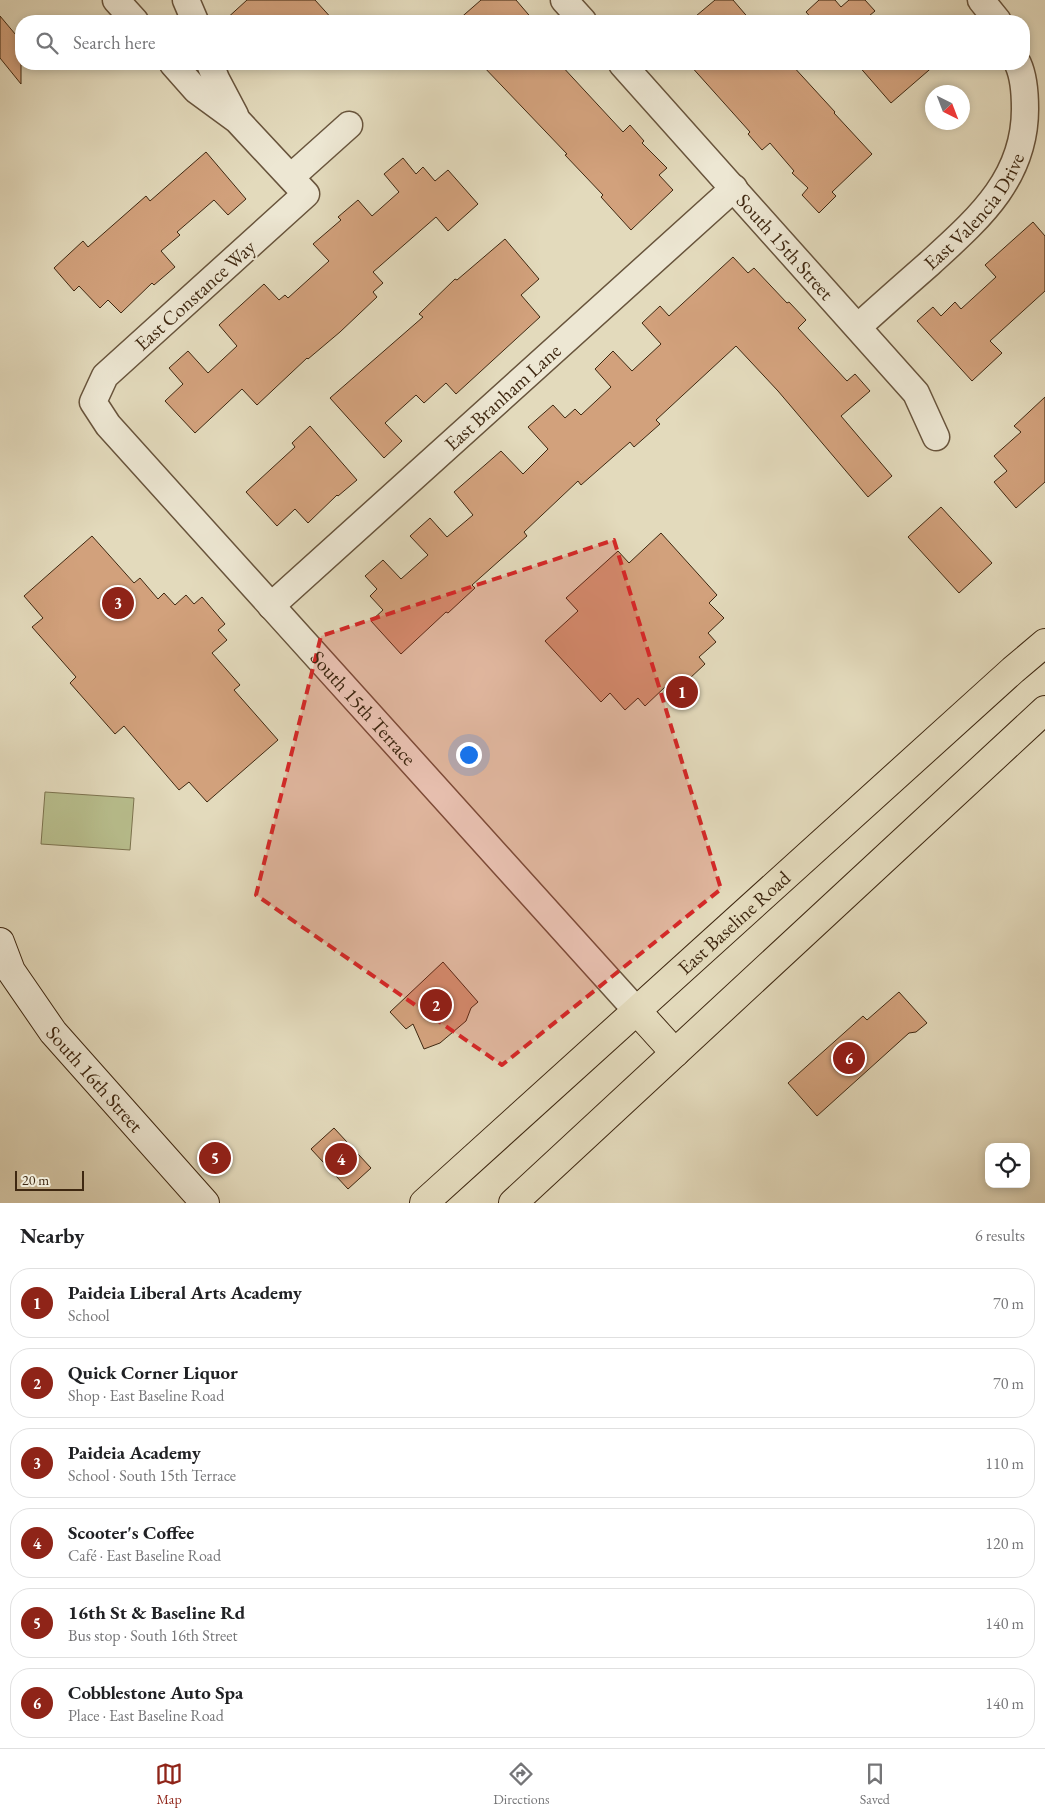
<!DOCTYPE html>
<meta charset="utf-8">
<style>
body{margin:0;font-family:"EB Garamond",serif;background:#f2f2f2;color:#202124}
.controls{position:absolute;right:15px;bottom:15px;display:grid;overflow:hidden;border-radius:10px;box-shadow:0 2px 8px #0003}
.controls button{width:45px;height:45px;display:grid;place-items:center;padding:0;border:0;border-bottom:1px solid #e0e0e0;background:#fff;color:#202124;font:25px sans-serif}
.compass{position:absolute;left:925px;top:85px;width:45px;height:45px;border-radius:50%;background:#fff;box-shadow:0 2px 8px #0003;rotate:138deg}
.scale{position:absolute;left:15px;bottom:12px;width:69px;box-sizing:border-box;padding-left:5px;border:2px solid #3f2811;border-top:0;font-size:14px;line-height:18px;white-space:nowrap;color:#3f2811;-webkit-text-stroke:4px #ede7d3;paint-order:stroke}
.you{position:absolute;left:468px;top:754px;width:18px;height:18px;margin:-12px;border:4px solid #fff;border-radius:50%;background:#1a73e8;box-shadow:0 0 0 8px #1a73e833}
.badge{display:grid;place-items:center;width:32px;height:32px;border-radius:50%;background:#8f2418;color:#fff;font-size:16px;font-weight:700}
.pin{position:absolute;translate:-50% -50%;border:2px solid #fff;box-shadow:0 1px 5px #0006}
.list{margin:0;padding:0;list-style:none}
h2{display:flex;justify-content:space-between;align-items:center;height:65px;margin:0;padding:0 20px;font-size:21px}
h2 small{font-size:16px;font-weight:400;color:#757577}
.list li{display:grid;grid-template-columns:32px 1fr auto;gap:15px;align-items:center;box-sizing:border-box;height:70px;margin:0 10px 10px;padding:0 10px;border:1px solid #e0e0e0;border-radius:20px}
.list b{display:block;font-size:19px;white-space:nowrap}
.list p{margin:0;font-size:16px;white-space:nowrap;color:#757577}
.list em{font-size:16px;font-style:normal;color:#757577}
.icon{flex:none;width:28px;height:28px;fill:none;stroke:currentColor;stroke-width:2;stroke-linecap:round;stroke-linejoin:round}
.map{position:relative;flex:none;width:1045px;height:1203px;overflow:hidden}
.search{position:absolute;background:#fff;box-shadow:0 2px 8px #0003;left:15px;right:15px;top:15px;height:55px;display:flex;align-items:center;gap:12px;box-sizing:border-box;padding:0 18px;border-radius:20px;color:#757577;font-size:19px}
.sheet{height:545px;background:#fff}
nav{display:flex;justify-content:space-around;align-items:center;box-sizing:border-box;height:70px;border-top:1px solid #e0e0e0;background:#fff;font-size:14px;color:#757577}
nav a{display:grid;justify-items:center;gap:2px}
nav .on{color:#8f2418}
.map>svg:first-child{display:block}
.green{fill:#b8be8d;stroke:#7c734f}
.building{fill:#d2a17c;stroke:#3f2811}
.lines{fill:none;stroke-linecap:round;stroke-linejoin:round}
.minor-casing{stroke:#68543c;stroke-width:29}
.secondary-casing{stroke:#3f2811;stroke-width:30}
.primary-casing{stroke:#3f2811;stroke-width:30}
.minor{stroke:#ede7d3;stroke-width:26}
.secondary{stroke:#ede7d3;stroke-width:28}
.primary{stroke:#e3dabc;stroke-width:28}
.marked{fill:#d62828;fill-opacity:0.2;stroke:#d62828;stroke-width:4;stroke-dasharray:10 6;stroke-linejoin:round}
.labels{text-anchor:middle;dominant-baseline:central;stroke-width:4;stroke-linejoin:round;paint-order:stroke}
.street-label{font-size:20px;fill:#3f2811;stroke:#ede7d3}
</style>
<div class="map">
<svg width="1045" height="1203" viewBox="0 0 1045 1203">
<rect width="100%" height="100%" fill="#e3dabc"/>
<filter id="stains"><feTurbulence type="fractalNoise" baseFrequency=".004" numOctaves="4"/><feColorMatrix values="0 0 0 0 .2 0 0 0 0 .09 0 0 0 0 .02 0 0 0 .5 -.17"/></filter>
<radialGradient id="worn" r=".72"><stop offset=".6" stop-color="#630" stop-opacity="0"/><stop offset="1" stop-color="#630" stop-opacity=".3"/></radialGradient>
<path class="green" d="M 45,792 L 134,798 L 130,850 L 41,844 Z"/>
<g class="building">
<path d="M 247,0 L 315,0 L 334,21 L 224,21 Z"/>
<path d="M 481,0 L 516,0 L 534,21 L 457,21 Z"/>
<path d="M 715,0 L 733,0 L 751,21 L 690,21 Z"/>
<path d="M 819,0 L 835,0 L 841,7 L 849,0 L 865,0 L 875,11 L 863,21 L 814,21 L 806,12 Z"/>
<path d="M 0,16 L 21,41 L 21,84 L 0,58 Z"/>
<path d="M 481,64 L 560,64 L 623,132 L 630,125 L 644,141 L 642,143 L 667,168 L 659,175 L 673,190 L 631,230 L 601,197 L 603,195 L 565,155 L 567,154 Z"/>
<path d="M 689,64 L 791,64 L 835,112 L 834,113 L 872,154 L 832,192 L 836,196 L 819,213 L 802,195 L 808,188 L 792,173 L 794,171 L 770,143 L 762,150 L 748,134 L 750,132 Z"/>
<path d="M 857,64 L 936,64 L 891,103 Z"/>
<path d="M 206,152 L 246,199 L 228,215 L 214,200 L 177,232 L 180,235 L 161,251 L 175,267 L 154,285 L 152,283 L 121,313 L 108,300 L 100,308 L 79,286 L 74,291 L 54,268 L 83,241 L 88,247 L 146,196 L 150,201 Z"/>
<path d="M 403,158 L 416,174 L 423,167 L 435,181 L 448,170 L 478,204 L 448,231 L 436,217 L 373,272 L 383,283 L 373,292 L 377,297 L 340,332 L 308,359 L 307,358 L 257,405 L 242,389 L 195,433 L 165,401 L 183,384 L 169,368 L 188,351 L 208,373 L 237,346 L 219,325 L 264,284 L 279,300 L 285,295 L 288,298 L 329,261 L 313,244 L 341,220 L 338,217 L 358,200 L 372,216 L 399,192 L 384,174 Z"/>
<path d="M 1033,222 L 1045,236 L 1045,291 L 990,341 L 1002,353 L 972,381 L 917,321 L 933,307 L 941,316 L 955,302 L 961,309 L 996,277 L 985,265 Z"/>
<path d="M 505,239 L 539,279 L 521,295 L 540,317 L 456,394 L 446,383 L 424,403 L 416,395 L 385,423 L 402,441 L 384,458 L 330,398 L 423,317 L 419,314 L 455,279 L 457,280 Z"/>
<path d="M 733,257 L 748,273 L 754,268 L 787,303 L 789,302 L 806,320 L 798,328 L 847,381 L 855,374 L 870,391 L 841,416 L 892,476 L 868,497 L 778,391 L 736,346 L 656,420 L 660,424 L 634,447 L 630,442 L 581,485 L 578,481 L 524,532 L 527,536 L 472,585 L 475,588 L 448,613 L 446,612 L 401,654 L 371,621 L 383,610 L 370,596 L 377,589 L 365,576 L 383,560 L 401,579 L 428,555 L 410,536 L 430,518 L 447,537 L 473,515 L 454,492 L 501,451 L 523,474 L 548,449 L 528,427 L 553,405 L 565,418 L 575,409 L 581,415 L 611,387 L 595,369 L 613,351 L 632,371 L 661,344 L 642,323 L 660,306 L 669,316 Z"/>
<path d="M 1045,397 L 1045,482 L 1016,508 L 994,482 L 1007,471 L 994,456 L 1021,432 L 1014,426 Z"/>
<path d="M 310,426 L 357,480 L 338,496 L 337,495 L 308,523 L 295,509 L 277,526 L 246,492 L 295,447 L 292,443 Z"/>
<path d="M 941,507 L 992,563 L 959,593 L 908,537 Z"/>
<path d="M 661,533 L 717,595 L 709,603 L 724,618 L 708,633 L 716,642 L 699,657 L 705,664 L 672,695 L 665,687 L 645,706 L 638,698 L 625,710 L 610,693 L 601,702 L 545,641 L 578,611 L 566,598 L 618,551 L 629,563 Z"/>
<path d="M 92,536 L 134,583 L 140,578 L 158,599 L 164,593 L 175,605 L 186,595 L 194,604 L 202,597 L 225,624 L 218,630 L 227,640 L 212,653 L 240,685 L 234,690 L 278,740 L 207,802 L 189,782 L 179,790 L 124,726 L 115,734 L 70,683 L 76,677 L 32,627 L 43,618 L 24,596 Z"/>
<path d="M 443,962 L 478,1002 L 471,1008 L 466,1021 L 440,1043 L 424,1049 L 413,1024 L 406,1029 L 390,1012 Z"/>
<path d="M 899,992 L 927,1023 L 916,1032 L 909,1033 L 817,1116 L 788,1083 L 863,1016 L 867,1020 Z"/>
<path d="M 334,1128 L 371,1168 L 348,1189 L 311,1149 Z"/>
</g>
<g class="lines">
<defs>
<g id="minor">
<path d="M 116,0 L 135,21"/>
<path d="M 186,0 L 195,21"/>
<path d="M 564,0 L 583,21"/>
<path d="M 981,0 L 998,21"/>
<path id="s1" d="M 173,64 L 196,90 L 237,120 L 306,194 L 105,376 L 93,402 L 108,425 L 637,1011"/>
<path d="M 210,64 L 216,79 L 235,115"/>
<path id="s2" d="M 622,64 L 916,393 L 936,437"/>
<path d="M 291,177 L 349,125"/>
<path id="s3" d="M 858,327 C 882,305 906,284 930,263 C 978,219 1025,179 1025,109 C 1025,94 1024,77 1018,64"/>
<path id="s4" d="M 271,606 L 734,188"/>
</g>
<g id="secondary">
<path id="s5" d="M 0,942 L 11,971 L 53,1032 L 205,1203"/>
</g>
<g id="primary">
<path d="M 637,1011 L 675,1053"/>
<path id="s6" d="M 424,1203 L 1013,670 L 1045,643"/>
<path d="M 513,1203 L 1045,710"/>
</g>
</defs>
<use href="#minor" class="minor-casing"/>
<use href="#secondary" class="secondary-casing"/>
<use href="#primary" class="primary-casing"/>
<use href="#minor" class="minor"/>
<use href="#secondary" class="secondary"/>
<use href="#primary" class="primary"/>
</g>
<path class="marked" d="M 614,540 L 721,889 L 502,1065 L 256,895 L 321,636 Z"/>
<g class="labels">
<g class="street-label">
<text stroke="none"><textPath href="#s3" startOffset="165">East Valencia Drive</textPath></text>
<text stroke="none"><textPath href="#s2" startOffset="245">South 15th Street</textPath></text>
<text transform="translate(195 295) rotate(-42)">East Constance Way</text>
<text stroke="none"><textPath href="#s4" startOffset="312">East Branham Lane</textPath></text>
<text stroke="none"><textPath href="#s1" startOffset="895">South 15th Terrace</textPath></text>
<text stroke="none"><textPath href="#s6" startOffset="418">East Baseline Road</textPath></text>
<text stroke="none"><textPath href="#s5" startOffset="168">South 16th Street</textPath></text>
</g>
</g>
<rect width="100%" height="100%" filter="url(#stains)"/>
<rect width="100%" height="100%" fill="url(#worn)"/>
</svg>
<div class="controls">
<button><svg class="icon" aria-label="locate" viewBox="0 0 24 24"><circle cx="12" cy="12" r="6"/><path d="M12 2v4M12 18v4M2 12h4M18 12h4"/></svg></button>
</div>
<svg class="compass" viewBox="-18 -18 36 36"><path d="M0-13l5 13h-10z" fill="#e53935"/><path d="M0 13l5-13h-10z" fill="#757577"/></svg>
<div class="scale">20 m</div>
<div class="you"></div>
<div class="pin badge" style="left:682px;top:692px">1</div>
<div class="pin badge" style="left:436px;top:1005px">2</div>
<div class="pin badge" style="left:118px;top:603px">3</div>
<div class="pin badge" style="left:341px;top:1159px">4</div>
<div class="pin badge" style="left:215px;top:1158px">5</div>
<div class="pin badge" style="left:849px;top:1058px">6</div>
<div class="search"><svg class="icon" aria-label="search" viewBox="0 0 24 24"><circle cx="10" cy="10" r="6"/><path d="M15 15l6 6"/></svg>Search here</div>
</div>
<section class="sheet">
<h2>Nearby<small>6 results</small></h2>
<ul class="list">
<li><span class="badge">1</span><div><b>Paideia Liberal Arts Academy</b><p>School</p></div><em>70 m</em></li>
<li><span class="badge">2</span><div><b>Quick Corner Liquor</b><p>Shop · East Baseline Road</p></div><em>70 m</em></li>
<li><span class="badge">3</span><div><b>Paideia Academy</b><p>School · South 15th Terrace</p></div><em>110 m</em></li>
<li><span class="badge">4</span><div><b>Scooter's Coffee</b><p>Café · East Baseline Road</p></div><em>120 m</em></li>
<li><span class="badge">5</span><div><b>16th St &amp; Baseline Rd</b><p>Bus stop · South 16th Street</p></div><em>140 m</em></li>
<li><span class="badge">6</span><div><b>Cobblestone Auto Spa</b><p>Place · East Baseline Road</p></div><em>140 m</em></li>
</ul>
</section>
<nav>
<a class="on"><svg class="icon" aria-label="map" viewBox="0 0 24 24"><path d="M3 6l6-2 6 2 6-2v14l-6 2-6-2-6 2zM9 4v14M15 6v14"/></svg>Map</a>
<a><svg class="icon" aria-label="directions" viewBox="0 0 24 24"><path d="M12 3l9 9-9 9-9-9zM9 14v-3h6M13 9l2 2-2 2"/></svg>Directions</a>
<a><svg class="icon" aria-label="saved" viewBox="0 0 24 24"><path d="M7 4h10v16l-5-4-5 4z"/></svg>Saved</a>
</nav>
